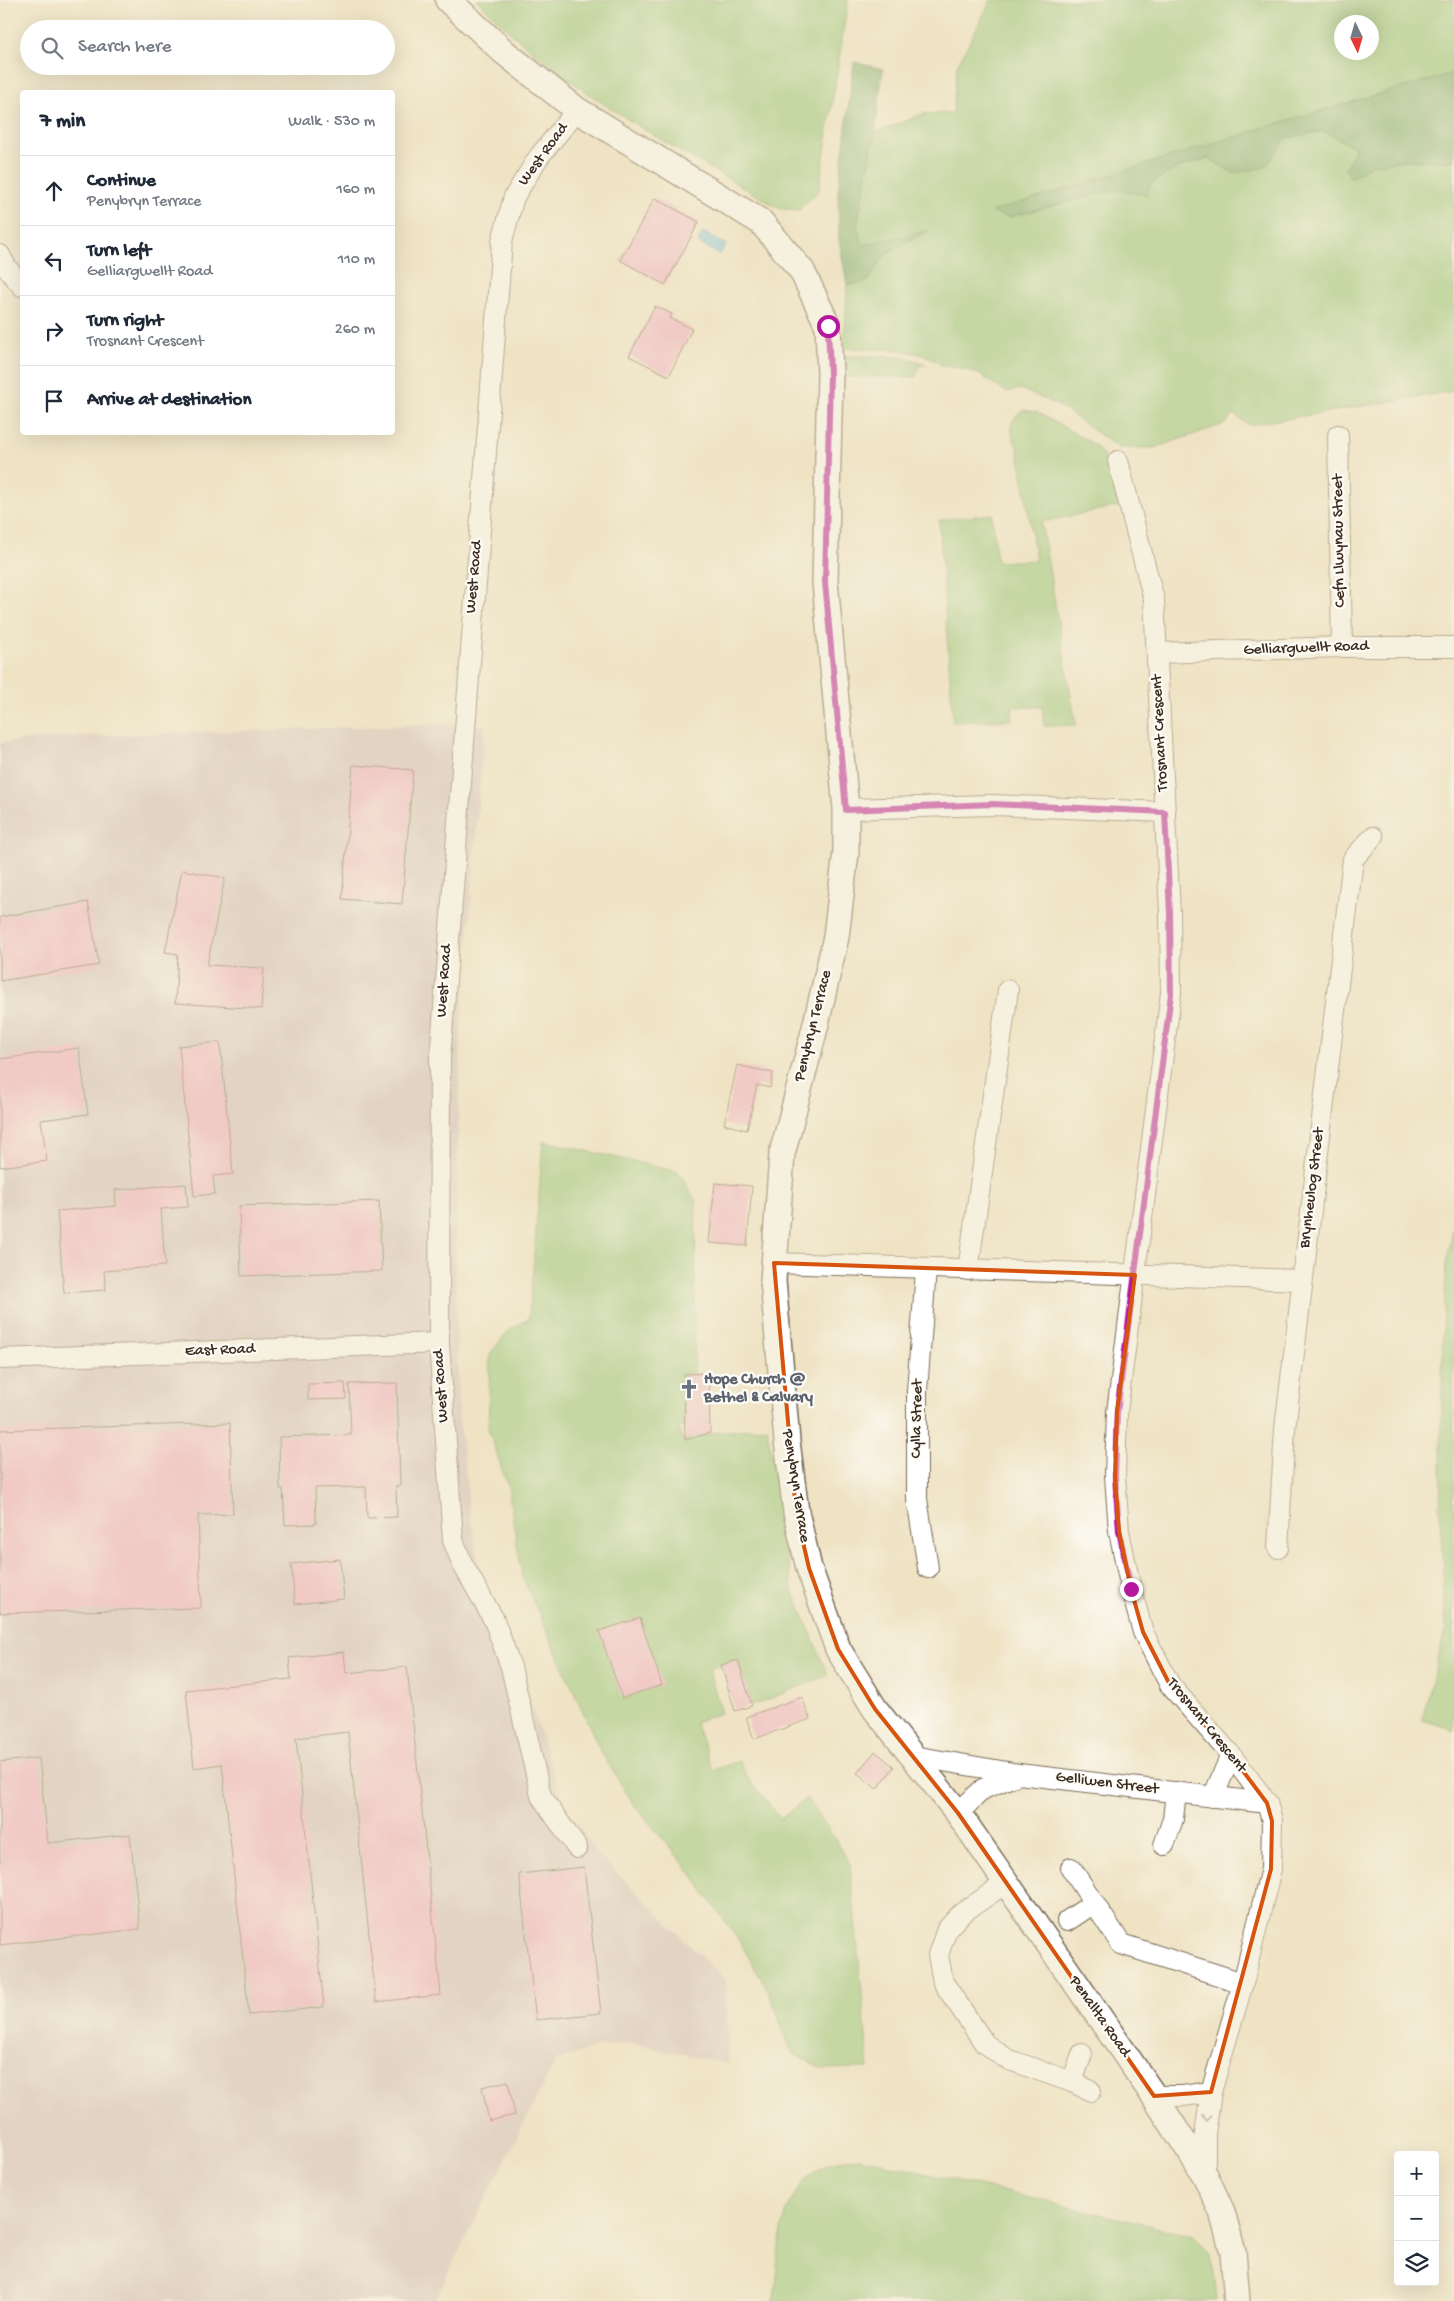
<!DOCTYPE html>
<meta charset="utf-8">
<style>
body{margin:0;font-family:"Gochi Hand",sans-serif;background:#f6f6f7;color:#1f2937}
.controls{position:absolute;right:15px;bottom:15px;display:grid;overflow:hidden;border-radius:5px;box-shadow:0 5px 20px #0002}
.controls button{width:45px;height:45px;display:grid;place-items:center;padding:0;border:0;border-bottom:1px solid #e0e1e3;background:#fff;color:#1f2937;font:25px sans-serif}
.compass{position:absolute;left:1334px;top:15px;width:45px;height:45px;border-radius:50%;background:#fff;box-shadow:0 5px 20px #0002;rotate:175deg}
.stop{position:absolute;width:15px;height:15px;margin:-11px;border:4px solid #b5179e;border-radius:50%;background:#fff}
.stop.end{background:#b5179e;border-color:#fff;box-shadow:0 1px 5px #0008}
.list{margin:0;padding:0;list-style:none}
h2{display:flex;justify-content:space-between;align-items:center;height:65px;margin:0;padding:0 20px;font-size:21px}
h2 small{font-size:16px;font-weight:400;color:#747a83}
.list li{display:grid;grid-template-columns:32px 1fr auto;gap:15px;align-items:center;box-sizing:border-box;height:70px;padding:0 20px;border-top:1px solid #e0e1e3}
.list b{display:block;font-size:19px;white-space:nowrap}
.list p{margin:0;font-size:16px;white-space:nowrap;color:#747a83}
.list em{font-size:16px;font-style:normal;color:#747a83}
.icon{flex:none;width:28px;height:28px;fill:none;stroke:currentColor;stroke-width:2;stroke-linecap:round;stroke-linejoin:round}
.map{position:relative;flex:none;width:1454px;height:2301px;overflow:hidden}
.search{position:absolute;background:#fff;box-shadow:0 5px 20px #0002;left:20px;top:20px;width:375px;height:55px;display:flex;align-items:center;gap:12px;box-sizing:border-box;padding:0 18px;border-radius:28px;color:#747a83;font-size:19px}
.panel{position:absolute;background:#fff;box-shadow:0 5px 20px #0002;left:20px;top:90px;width:375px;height:345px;border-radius:5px}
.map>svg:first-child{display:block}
.industrial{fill:#d2bfc1}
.green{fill:#92c779;stroke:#66784c;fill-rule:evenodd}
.forest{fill:#75ac69;stroke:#586b44}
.water{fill:#5db9db;stroke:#4c727c}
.building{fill:#f3aac7}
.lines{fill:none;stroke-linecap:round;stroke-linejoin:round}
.minor-casing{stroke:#7a6b58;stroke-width:22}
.tertiary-casing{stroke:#7a6b58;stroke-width:28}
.minor{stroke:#fff;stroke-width:20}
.tertiary{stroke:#fff;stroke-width:25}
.oneway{stroke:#a79f9a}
.route{stroke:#b5179e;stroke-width:6}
.marked{fill:none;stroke:#d7540e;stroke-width:4;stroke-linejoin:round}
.labels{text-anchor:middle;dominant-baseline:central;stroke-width:4.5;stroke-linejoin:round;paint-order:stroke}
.street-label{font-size:16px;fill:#3b2a1e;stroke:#fdfcf7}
.worship-label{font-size:16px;font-weight:bold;fill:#5b616d;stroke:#fdfcf7;text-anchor:start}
</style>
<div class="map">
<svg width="1454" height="2301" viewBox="0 0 1454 2301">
<rect width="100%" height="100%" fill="#fdfcf7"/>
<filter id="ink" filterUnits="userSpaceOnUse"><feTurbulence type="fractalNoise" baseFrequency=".02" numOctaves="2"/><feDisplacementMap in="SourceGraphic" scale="10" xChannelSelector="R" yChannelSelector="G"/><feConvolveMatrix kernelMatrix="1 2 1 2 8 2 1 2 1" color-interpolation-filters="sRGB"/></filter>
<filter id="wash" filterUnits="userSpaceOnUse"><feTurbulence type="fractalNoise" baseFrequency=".0096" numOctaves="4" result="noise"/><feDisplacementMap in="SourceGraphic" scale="20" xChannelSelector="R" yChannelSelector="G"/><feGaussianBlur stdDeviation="1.12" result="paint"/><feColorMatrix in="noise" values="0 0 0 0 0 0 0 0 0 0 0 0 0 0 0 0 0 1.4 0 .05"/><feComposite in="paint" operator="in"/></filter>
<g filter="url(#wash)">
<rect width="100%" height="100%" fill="#efe3c4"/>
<path class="industrial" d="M 445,724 L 484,726 L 461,1033 L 455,1246 L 458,1408 L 470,1514 L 482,1581 L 516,1651 L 536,1720 L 563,1803 L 595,1851 L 726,1981 L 728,2064 L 637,2044 L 598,2046 L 555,2062 L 434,2301 L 0,2301 L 0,743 L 59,737 Z"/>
<g class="green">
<path d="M 477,0 L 848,0 L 819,190 L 799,210 L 780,209 C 693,157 599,109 521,42 C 506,29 492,14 477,0 Z"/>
<path d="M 991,0 L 1454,0 L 1454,73 L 1299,117 L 992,212 L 1009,217 L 1113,190 L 1147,194 L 1150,183 L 1177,168 L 1208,158 L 1233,173 L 1265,167 L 1286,138 L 1324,131 L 1356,148 L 1345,169 L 1351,178 L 1371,165 L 1406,160 L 1454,161 L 1454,391 L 1249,425 L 1233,414 L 1225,424 L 1154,448 L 1119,448 L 1061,407 L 1021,389 L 1006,392 L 979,374 L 957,367 L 943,366 L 930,357 L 903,350 L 844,348 L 847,285 L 867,282 L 886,253 L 926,231 L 863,246 L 857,225 L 875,133 L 923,114 L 953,113 L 957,66 ZM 1342,22 L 1372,22 L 1372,52 L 1342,52 Z"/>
<path d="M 844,356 C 870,357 904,353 927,365 L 919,365 L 916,377 L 843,377 Z"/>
<path d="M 1022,410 L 1037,412 L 1095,445 L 1108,462 L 1119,506 L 1041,522 L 1076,725 L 1044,726 L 1042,707 L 1012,707 L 1012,720 L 953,722 L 939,520 L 992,514 L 997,562 L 1036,560 L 1018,449 C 1010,432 1007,424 1022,410 Z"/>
<path d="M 543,1141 L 679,1172 L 696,1201 L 694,1374 L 684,1374 L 685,1426 L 679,1428 L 682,1440 L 710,1433 L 767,1427 L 792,1588 L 828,1675 L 752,1706 L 738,1660 L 709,1669 L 721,1713 L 695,1722 L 713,1770 L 739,1761 L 748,1778 L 781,1819 L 806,1798 L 836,1840 L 850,1864 L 869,2068 L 823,2069 L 792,2053 L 768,1990 L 739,1941 L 689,1870 L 635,1806 L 601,1752 L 522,1576 L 508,1487 L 488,1428 L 490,1354 L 509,1330 L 529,1319 Z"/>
<path d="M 1454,1223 L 1454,1730 L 1422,1720 L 1446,1627 L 1440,1518 L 1443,1328 L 1447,1262 Z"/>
<path d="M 860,2158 L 1194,2236 L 1208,2250 L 1215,2280 L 1217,2301 L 774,2301 C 779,2254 776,2189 826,2165 C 836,2160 850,2160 860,2158 Z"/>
</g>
<g class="forest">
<path d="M 854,62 L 883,69 L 875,133 L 857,225 L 863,245 L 929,230 L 886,253 L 867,282 L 847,285 L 839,239 L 838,192 Z"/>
<path d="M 1454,73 L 1454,161 L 1406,160 L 1371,165 L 1351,178 L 1345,169 L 1356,148 L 1324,131 L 1286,138 L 1266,167 L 1233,173 L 1208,158 L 1177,168 L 1151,183 L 1147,194 L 1113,190 L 1009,217 L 991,212 L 1299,117 Z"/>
</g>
<path class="water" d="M 703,232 L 726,245 L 720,255 L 698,243 Z"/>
<g id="blocks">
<g class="building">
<path d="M 655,198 L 699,222 L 665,285 L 620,260 Z"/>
<path d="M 655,306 L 672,314 L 670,318 L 692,329 L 669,376 L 629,356 Z"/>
<path d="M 353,765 L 413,770 L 402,904 L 342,899 Z"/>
<path d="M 182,870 L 225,878 L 207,965 L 264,968 L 261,1009 L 175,1003 L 178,954 L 165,952 Z"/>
<path d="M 88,902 L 99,965 L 0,981 L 0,917 Z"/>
<path d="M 220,1042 L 233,1174 L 213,1176 L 215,1194 L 194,1196 L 179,1046 Z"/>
<path d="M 79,1048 L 88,1114 L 41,1120 L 47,1161 L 0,1167 L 0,1059 Z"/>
<path d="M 737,1065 L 773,1073 L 770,1088 L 757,1085 L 747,1130 L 724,1124 Z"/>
<path d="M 715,1183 L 752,1186 L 747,1246 L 709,1243 Z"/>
<path d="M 186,1184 L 188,1207 L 161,1209 L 165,1266 L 104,1271 L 106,1290 L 64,1293 L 57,1211 L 116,1206 L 115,1190 Z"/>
<path d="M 379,1201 L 382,1271 L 241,1276 L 239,1206 Z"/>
<path d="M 709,1373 L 710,1433 L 685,1440 L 684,1374 Z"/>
<path d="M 345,1383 L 346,1399 L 308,1400 L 308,1384 Z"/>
<path d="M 397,1383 L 400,1486 L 396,1486 L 397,1517 L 367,1518 L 366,1487 L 315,1488 L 316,1524 L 285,1525 L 283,1489 L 280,1489 L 279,1437 L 351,1435 L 349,1384 Z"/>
<path d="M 230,1423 L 233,1514 L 198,1515 L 201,1608 L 0,1613 L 0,1430 Z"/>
<path d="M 340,1559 L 344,1599 L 295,1604 L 291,1564 Z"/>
<path d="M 640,1618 L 662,1685 L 622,1698 L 599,1631 Z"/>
<path d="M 344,1652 L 346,1673 L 407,1667 L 441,1995 L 376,2002 L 348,1732 L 296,1738 L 324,2007 L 249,2015 L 222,1764 L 194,1768 L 186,1690 L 291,1679 L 289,1658 Z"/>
<path d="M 738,1660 L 752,1706 L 735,1711 L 721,1665 Z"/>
<path d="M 802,1697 L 810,1719 L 754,1739 L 746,1717 Z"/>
<path d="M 875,1751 L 894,1767 L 877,1789 L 857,1773 Z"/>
<path d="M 39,1758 L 48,1843 L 130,1834 L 140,1929 L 0,1945 L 0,1762 Z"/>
<path d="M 584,1867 L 601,2013 L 536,2020 L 519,1874 Z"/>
<path d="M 508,2081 L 515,2115 L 489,2121 L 482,2087 Z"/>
</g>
</g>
</g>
<g filter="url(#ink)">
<use href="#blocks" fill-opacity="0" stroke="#7a6b58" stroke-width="1"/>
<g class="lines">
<defs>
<g id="minor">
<path d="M 577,110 L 538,158 L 514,197 L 502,241 L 440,1060 L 439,1343 L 453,1540 L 462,1563 L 494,1620 L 511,1667 L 541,1796 L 577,1848"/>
<path d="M 0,255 L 7,268 L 22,286"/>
<path d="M 1338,435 L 1342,647"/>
<path d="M 1118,461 L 1154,600 L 1170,913 L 1171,993 L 1117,1412 L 1115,1476 L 1119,1531 L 1131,1589 L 1143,1632 L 1170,1685 L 1231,1755 L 1267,1803 L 1272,1821 L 1271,1869 L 1243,1983 L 1211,2092"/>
<path d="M 1158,653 L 1342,647 L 1454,647"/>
<path d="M 846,809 L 992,805 L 1165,812"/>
<path d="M 774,1263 L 1302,1280"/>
<path d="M 926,1269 L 917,1391 L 917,1499 L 928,1568"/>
<path d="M 968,1270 L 1008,990"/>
<path d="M 0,1359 L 439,1343"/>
<path d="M 1278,1548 L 1285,1429 L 1353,859 L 1373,837"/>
<path d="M 913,1756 L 1019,1774"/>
<path d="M 1213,1797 L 1231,1755"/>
<path d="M 958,1813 L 983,1789 L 1019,1774 L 1267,1803"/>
<path d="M 1164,1845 L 1173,1819 L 1176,1792"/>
<path d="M 1071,1868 L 1121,1944 L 1243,1983"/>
<path d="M 1006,1883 L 962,1913 L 947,1929 L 938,1955 L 943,1982 L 985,2044 L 1007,2059 L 1072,2082"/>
<path d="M 1067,1921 L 1094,1903"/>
<path d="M 1082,2054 L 1072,2082 L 1091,2091"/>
<path d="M 1154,2096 L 1183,2096 L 1211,2092 L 1205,2134 L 1205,2175"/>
</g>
<path id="tertiary" d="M 448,0 L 504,52 L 577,110 L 761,222 L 802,271 L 828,326 L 830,374 L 825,582 L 846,809 L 846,852 L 836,937 L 815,1028 L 782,1154 L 773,1281 L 787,1441 L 796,1512 L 809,1568 L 838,1649 L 875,1709 L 958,1813 L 1154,2096 L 1205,2175 L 1222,2212 L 1233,2252 L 1237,2301"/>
</defs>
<use href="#minor" class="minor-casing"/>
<use href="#tertiary" class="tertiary-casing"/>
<use href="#minor" class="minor"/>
<use href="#tertiary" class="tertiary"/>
</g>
<defs><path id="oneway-chevron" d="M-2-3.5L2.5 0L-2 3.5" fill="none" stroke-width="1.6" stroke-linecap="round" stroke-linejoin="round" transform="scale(1.25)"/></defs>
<use class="oneway" href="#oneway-chevron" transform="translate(1207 2118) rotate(98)"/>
</g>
<g class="lines" filter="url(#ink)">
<path class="route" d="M 828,326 L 830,374 L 825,582 L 846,810 L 992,804 L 1165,812 L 1170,913 L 1171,994 L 1117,1412 L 1115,1476 L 1119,1531 L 1131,1589"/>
</g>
<path d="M0 0H1454V2301H0ZM 774,1263 L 1135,1275 L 1117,1412 L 1115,1476 L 1119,1531 L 1131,1589 L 1143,1632 L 1170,1685 L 1231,1755 L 1267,1803 L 1272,1821 L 1271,1869 L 1211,2092 L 1154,2096 L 958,1813 L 875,1709 L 838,1649 L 809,1568 L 796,1512 Z" fill="#efe3c4" fill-opacity=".55" fill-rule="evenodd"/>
<path class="marked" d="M 774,1263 L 1135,1275 L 1117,1412 L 1115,1476 L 1119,1531 L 1131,1589 L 1143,1632 L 1170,1685 L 1231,1755 L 1267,1803 L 1272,1821 L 1271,1869 L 1211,2092 L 1154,2096 L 958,1813 L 875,1709 L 838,1649 L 809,1568 L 796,1512 Z"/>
<defs>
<symbol id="church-bare" viewBox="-9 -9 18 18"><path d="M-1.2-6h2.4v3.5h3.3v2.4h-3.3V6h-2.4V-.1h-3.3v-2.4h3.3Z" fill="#6b7280" stroke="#fdfcf7" stroke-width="2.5" paint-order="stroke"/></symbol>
</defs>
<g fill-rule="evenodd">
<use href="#church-bare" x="675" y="1375" width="28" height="28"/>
</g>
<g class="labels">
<g class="street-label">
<text transform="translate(544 155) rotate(-54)">West Road</text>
<text transform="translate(1340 541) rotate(-91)">Cefn Llwynau Street</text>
<text transform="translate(475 577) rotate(-85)">West Road</text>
<text transform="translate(1306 649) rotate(-2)">Gelliargwellt Road</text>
<text transform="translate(1161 733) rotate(-93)">Trosnant Crescent</text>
<text transform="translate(445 981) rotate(-86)">West Road</text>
<text transform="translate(814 1026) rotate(-76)">Penybryn Terrace</text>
<text transform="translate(1313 1188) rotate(-83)">Brynheulog Street</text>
<text transform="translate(220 1351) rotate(-2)">East Road</text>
<text transform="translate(442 1386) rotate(-94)">West Road</text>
<text transform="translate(918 1419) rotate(-89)">Cylla Street</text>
<text transform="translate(795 1486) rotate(81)">Penybryn Terrace</text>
<text transform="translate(1206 1726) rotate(51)">Trosnant Crescent</text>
<text transform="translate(1107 1784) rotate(7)">Gelliwen Street</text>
<text transform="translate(1099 2017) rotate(55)">Penallta Road</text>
</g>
<g class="worship-label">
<text x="704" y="1380">Hope Church @<tspan x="704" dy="18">Bethel &amp; Calvary</tspan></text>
</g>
</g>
</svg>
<div class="controls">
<button>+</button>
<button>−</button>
<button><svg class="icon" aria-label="layers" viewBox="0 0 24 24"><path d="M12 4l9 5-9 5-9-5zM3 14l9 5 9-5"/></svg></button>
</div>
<svg class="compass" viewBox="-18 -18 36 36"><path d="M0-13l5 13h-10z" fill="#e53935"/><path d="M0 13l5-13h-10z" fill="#747a83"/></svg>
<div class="stop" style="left:828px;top:326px"></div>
<div class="stop end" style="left:1131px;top:1589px"></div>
<div class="search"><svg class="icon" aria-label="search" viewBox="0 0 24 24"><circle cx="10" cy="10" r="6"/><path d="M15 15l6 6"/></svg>Search here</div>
<section class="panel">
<h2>7 min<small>Walk · 530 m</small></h2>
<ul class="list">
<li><svg class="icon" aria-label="ahead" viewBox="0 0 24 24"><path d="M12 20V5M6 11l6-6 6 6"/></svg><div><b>Continue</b><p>Penybryn Terrace</p></div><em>160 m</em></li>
<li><svg class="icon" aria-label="left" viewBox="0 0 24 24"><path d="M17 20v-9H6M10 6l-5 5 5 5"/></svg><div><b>Turn left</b><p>Gelliargwellt Road</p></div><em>110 m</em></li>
<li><svg class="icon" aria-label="right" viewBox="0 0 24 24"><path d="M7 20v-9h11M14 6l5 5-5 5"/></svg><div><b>Turn right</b><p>Trosnant Crescent</p></div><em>260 m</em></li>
<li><svg class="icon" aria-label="arrive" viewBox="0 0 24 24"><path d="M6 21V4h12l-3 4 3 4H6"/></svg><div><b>Arrive at destination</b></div></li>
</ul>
</section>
</div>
